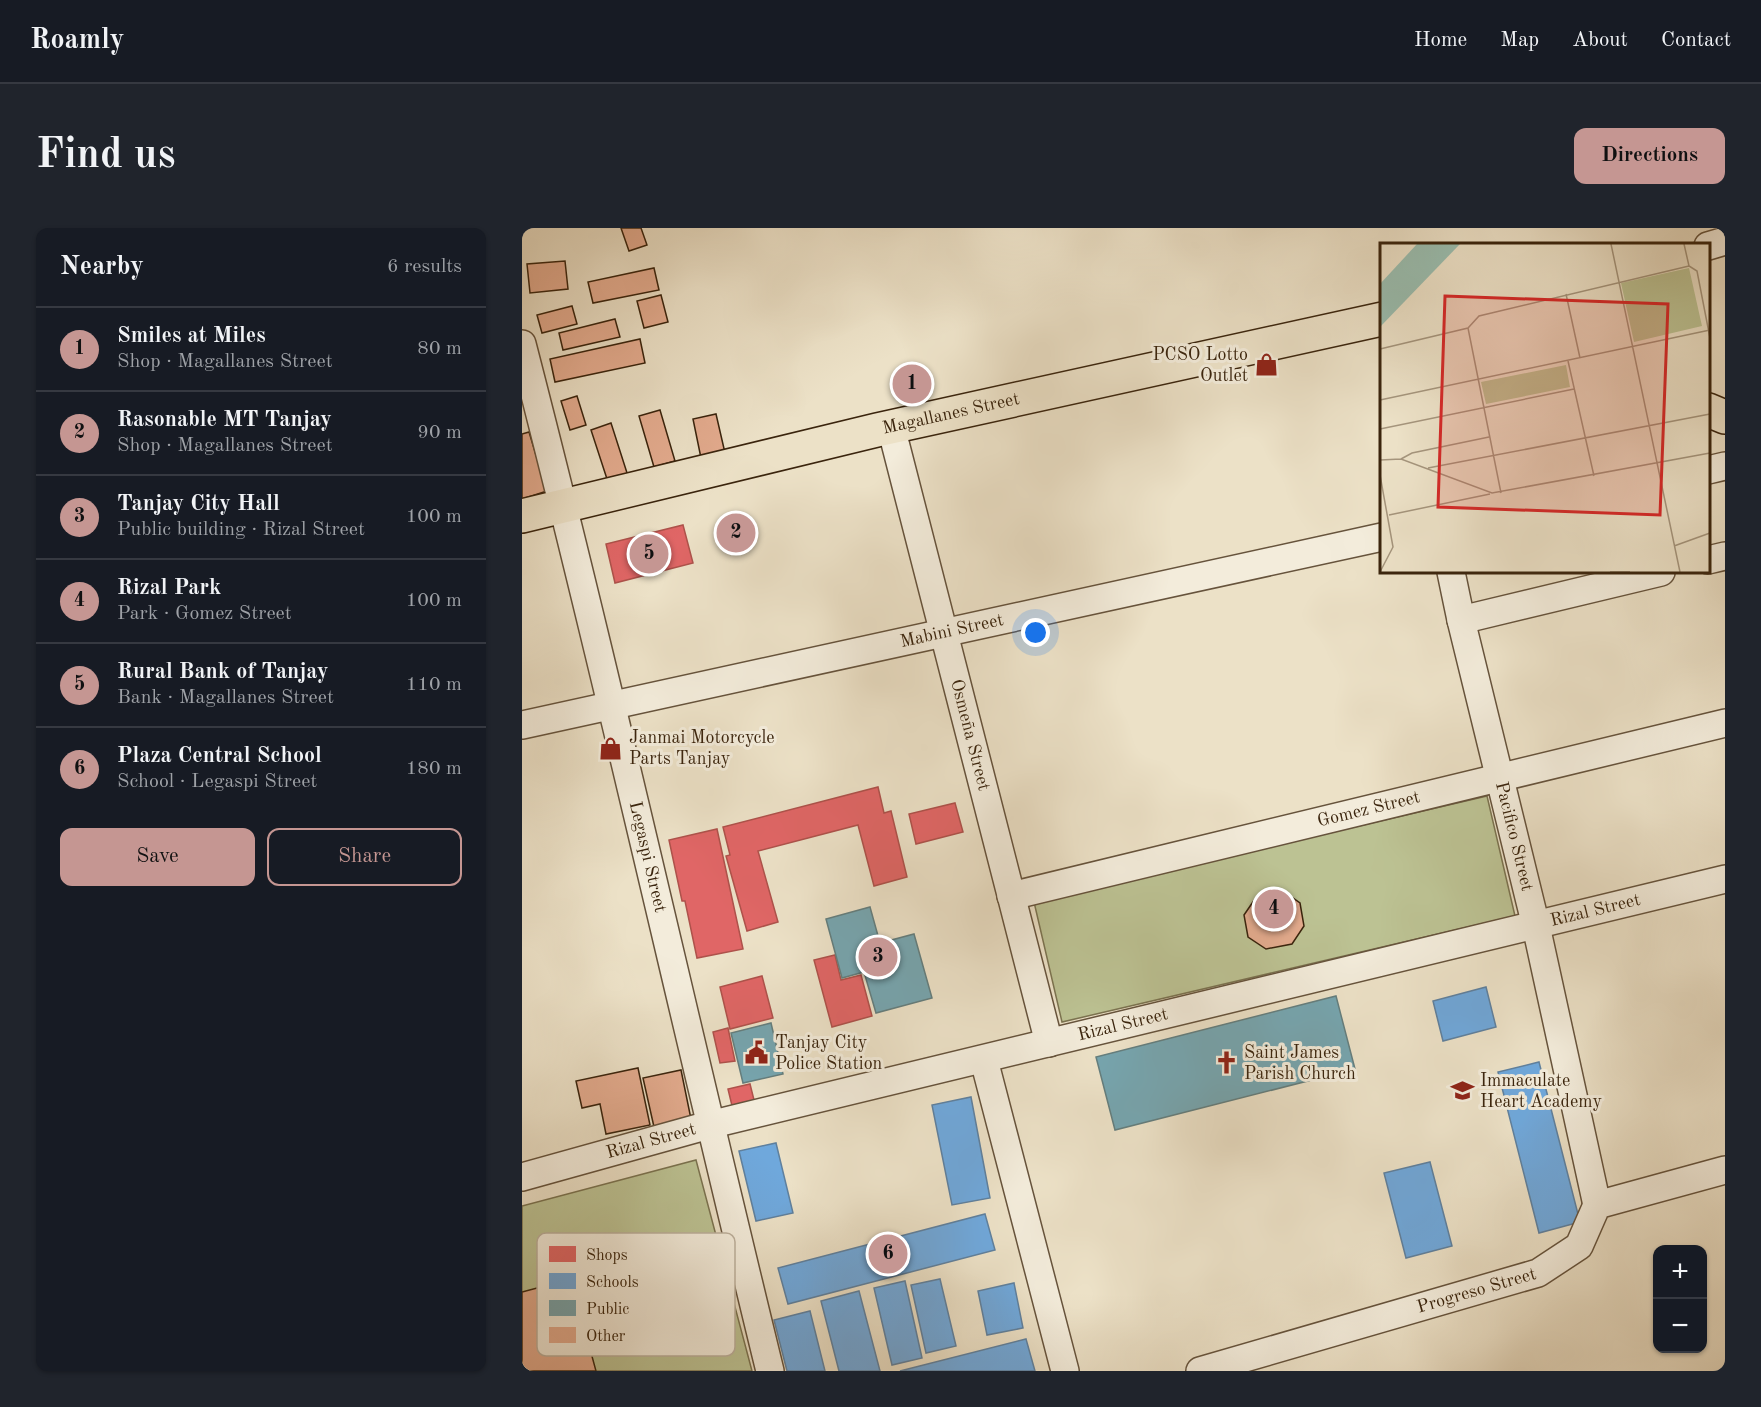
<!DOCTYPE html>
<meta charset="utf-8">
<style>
body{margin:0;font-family:"Old Standard TT",serif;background:#20242c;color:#f1f3f6}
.controls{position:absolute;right:18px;bottom:18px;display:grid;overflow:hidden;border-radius:12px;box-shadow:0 2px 4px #0004}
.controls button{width:54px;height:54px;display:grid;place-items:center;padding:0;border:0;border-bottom:2px solid #363941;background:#171b24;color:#f1f3f6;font:30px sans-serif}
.you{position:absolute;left:514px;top:405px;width:21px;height:21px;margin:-15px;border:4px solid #fff;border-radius:50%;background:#1a73e8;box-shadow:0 0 0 9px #1a73e833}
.badge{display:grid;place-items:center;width:39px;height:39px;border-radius:50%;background:#c59692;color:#111;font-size:20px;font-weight:700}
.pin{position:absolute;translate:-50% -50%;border:3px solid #fff;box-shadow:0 2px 6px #0006}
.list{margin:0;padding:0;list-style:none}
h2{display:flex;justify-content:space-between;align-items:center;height:78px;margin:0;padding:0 24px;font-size:26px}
h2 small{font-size:20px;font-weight:400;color:#9ea1a6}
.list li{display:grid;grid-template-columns:39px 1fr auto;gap:18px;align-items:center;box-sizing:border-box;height:84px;padding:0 24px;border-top:2px solid #363941}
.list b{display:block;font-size:22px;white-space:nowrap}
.list p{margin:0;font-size:20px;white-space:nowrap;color:#9ea1a6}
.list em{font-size:20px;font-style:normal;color:#9ea1a6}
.actions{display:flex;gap:12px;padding:18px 24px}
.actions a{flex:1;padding:14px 0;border:2px solid #c59692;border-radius:12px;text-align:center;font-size:21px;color:#c59692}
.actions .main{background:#c59692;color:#111}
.map{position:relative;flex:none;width:1203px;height:1143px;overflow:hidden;border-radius:12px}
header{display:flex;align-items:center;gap:36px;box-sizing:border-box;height:84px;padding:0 30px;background:#171b24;border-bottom:2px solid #363941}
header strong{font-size:28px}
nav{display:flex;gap:33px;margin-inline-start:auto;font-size:21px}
.intro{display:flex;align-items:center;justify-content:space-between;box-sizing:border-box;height:144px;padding:0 36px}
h1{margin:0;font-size:42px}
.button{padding:15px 27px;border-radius:12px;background:#c59692;color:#111;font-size:21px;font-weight:700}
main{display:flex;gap:36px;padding:0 36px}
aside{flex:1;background:#171b24;border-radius:12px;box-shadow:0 2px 4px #0004}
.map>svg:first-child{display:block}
.green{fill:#bcc293;stroke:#7b7350;stroke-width:1.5}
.shops{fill:#e06666;stroke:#ae524b;stroke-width:1.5}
.schools{fill:#6fa8dc;stroke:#5f809e;stroke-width:1.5}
.public{fill:#76a5af;stroke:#647e7e;stroke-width:1.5}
.building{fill:#e3ab8e;stroke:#3a240d;stroke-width:1.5}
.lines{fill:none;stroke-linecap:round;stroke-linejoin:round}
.minor-casing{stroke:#66533c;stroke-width:30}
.highway-casing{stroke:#3a240d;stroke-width:36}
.minor{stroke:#f3ecdb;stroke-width:27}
.highway{stroke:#ece1c7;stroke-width:33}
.labels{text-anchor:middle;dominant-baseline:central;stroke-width:6;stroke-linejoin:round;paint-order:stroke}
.poi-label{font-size:18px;fill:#3a240d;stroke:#f3ecdb;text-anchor:start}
.street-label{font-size:18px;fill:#3a240d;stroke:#f3ecdb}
.inset-road{fill:none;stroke:#a5957d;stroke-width:1.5}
.view{fill:#d62828;fill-opacity:0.15;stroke:#d62828;stroke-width:3}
.inset-edge{fill:none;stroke:#3a240d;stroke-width:3}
.key{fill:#f3ecdb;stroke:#bcb09d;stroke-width:1.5}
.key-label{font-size:16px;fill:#3a240d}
</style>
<header>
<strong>Roamly</strong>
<nav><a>Home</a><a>Map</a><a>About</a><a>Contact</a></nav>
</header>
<div class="intro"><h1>Find us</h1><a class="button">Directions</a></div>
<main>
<aside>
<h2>Nearby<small>6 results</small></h2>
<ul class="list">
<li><span class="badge">1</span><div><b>Smiles at Miles</b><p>Shop · Magallanes Street</p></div><em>80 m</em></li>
<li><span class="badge">2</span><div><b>Rasonable MT Tanjay</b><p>Shop · Magallanes Street</p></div><em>90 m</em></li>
<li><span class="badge">3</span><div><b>Tanjay City Hall</b><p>Public building · Rizal Street</p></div><em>100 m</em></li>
<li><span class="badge">4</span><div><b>Rizal Park</b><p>Park · Gomez Street</p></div><em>100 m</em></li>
<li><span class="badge">5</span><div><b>Rural Bank of Tanjay</b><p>Bank · Magallanes Street</p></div><em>110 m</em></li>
<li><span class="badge">6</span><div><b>Plaza Central School</b><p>School · Legaspi Street</p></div><em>180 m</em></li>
</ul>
<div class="actions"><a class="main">Save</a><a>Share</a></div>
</aside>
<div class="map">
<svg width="1203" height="1143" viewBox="0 0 1203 1143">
<rect width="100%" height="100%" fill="#ece1c7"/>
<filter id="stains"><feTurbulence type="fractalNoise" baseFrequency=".00333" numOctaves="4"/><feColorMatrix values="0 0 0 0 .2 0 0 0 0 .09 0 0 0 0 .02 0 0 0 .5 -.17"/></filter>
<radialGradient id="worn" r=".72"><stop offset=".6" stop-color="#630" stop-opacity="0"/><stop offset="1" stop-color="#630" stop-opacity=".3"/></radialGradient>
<g class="green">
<path d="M 965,568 L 993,688 L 540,794 L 512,674 Z"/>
<path d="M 174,932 L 230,1143 L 0,1143 L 0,978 Z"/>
</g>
<g class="shops">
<path d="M 161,297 L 171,335 L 93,355 L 84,316 Z"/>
<path d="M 356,559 L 362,585 L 369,583 L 385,649 L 352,658 L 336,597 L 236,623 L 256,694 L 225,703 L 204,628 L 208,627 L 201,599 Z"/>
<path d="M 433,575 L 441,604 L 394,616 L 387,586 Z"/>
<path d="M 195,601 L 221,721 L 175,730 L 163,673 L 160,673 L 147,612 Z"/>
<path d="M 313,727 L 319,752 L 339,747 L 350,788 L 310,799 L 292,732 Z"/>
<path d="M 240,748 L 251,790 L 208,801 L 198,759 Z"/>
<path d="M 206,800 L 213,833 L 198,835 L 191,804 Z"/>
<path d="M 228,856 L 234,880 L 212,886 L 206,861 Z"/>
</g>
<g class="schools">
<path d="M 964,759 L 974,799 L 921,813 L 911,773 Z"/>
<path d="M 1017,834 L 1058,994 L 1017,1005 L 976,844 Z"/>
<path d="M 449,869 L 468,970 L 430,977 L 410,877 Z"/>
<path d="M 254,915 L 271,985 L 234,993 L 217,923 Z"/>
<path d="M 908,934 L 930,1018 L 884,1030 L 862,945 Z"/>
<path d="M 463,986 L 473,1022 L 266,1076 L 256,1040 Z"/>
<path d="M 418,1051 L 434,1118 L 404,1125 L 389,1057 Z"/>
<path d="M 383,1053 L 400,1130 L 370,1137 L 352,1060 Z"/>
<path d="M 492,1055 L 501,1100 L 465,1107 L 456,1063 Z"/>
<path d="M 337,1063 L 358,1143 L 317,1143 L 299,1073 Z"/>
<path d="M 288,1083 L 303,1143 L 265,1143 L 252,1092 Z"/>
<path d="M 504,1111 L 513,1143 L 378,1143 Z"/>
</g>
<g class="public">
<path d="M 348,679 L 358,715 L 392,706 L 410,770 L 354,785 L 342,744 L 320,750 L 304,691 Z"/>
<path d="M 814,768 L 833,841 L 593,902 L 574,829 Z"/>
<path d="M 249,795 L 261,846 L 221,855 L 209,805 Z"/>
</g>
<g class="building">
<path d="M 99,0 L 119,0 L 125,17 L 107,23 Z"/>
<path d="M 43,33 L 46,61 L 8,65 L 5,36 Z"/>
<path d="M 132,40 L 137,62 L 71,75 L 66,54 Z"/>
<path d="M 139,67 L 146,94 L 122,100 L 115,73 Z"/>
<path d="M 50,78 L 55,96 L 20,105 L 15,87 Z"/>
<path d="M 93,91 L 98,109 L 41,122 L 37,105 Z"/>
<path d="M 118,111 L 123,135 L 33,154 L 28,131 Z"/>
<path d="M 55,168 L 64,197 L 48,202 L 39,173 Z"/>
<path d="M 138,182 L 153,233 L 132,239 L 117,188 Z"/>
<path d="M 194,186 L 203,225 L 179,230 L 171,191 Z"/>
<path d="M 89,195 L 106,248 L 86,254 L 69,202 Z"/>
<path d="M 7,204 L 25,263 L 0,271 L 0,206 Z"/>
<path d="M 761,663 L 778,675 L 782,698 L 770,716 L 744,721 L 726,709 L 722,687 L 735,668 Z"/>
<path d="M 116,840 L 128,897 L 84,906 L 78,876 L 60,880 L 54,853 Z"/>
<path d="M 159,842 L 169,891 L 132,899 L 121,850 Z"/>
<path d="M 49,1051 L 74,1143 L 0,1143 L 0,1064 Z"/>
</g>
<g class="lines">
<defs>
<g id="minor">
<path d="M 1186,18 L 1203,13"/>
<path id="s1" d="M 0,116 C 88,457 164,801 248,1143"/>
<path id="s2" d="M 369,199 L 527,815"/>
<path d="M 1186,242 L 1203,238"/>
<path d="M 1186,332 L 1203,328"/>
<path id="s3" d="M 929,344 L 939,392 L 1014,698 L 1075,977"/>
<path d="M 939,392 L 1139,344"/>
<path id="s4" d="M 0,497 L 860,309"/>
<path id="s5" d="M 489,668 L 1203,495"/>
<path d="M 462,832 L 543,1143"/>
<path id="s6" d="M 0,949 L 187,897 L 1203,651"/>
<path id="s7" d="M 678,1143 L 1016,1045 L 1057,1018 L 1075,977 L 1203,942"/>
</g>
<g id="highway">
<path d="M 1186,182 L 1203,189"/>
<path id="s8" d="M 0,288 L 355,202 L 860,91"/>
</g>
</defs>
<use href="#minor" class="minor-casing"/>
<use href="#highway" class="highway-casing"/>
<use href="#minor" class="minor"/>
<use href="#highway" class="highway"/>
</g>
<defs>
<symbol id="shop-bare" viewBox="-9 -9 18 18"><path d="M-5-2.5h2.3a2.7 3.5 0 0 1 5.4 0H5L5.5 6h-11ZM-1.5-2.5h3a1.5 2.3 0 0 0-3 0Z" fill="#8f2418" stroke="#f3ecdb" stroke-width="2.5" paint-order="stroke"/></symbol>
<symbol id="civic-bare" viewBox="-9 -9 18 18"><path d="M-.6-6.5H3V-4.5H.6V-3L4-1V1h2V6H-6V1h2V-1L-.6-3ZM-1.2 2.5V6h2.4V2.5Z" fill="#8f2418" stroke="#f3ecdb" stroke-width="2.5" paint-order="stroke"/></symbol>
<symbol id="church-bare" viewBox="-9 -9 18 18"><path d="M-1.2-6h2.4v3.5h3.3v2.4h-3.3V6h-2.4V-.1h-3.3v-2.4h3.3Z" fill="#8f2418" stroke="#f3ecdb" stroke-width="2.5" paint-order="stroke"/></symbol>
<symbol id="school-bare" viewBox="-9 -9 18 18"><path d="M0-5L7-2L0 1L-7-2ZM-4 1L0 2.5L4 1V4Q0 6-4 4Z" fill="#8f2418" stroke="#f3ecdb" stroke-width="2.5" paint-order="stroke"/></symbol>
</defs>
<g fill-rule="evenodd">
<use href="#shop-bare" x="728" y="120" width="33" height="33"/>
<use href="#shop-bare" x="72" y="504" width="33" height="33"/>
<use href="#civic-bare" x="218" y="808" width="33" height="33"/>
<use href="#church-bare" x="688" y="818" width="33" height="33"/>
<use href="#school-bare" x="924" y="846" width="33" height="33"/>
</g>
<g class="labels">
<g class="poi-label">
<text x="726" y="127" text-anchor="end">PCSO Lotto<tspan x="726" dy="21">Outlet</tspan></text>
<text x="107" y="510">Janmai Motorcycle<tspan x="107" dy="21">Parts Tanjay</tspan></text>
<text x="253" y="815">Tanjay City<tspan x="253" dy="21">Police Station</tspan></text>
<text x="722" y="825">Saint James<tspan x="722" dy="21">Parish Church</tspan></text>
<text x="958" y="853">Immaculate<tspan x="958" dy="21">Heart Academy</tspan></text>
</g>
<g class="street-label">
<text stroke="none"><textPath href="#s8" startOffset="441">Magallanes Street</textPath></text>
<text stroke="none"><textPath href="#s4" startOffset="440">Mabini Street</textPath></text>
<text stroke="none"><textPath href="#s2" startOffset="318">Osmeña Street</textPath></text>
<text stroke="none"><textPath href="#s5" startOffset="368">Gomez Street</textPath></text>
<text stroke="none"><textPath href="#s3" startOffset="272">Pacifico Street</textPath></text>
<text stroke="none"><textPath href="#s1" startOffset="528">Legaspi Street</textPath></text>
<text stroke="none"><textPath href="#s6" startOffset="1106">Rizal Street</textPath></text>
<text stroke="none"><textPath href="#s6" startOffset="620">Rizal Street</textPath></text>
<text stroke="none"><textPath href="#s6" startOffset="134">Rizal Street</textPath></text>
<text stroke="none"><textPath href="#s7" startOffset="288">Progreso Street</textPath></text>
</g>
</g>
<g transform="translate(858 15)">
<rect width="330" height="330" fill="#ece1c7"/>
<path d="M 309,25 L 322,83 L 254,99 L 241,40 ZM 186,122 L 190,144 L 106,161 L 101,139 Z" fill="#bcc293"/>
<path d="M 37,1 L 80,1 L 0,84 L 0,41 Z" fill="#9abeb0"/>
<path class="inset-road" d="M 231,1 L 300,329M 304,1 L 309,23 L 317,28 L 330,95M 186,51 L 200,115M 88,85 L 121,250M 0,106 L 88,85 L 99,73 L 309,23M 188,118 L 214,233M 0,157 L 330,87M 0,186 L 194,146M 21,216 L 32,210 L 109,194M 0,217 L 21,216 L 112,250 L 330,210M 48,225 L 330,171M 0,232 L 13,304 L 0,329M 9,272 L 110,251M 294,303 L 330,290M 230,329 L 250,329"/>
<path class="view" d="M 65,53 L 288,61 L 280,272 L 58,264 Z"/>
<rect width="330" height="330" class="inset-edge"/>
</g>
<rect x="15" y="1005" width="198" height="123" rx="9" class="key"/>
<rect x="27" y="1018" width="27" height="16" fill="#e06666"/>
<rect x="27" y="1045" width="27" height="16" fill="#6fa8dc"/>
<rect x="27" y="1072" width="27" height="16" fill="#76a5af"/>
<rect x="27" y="1099" width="27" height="16" fill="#e3ab8e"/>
<g class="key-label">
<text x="64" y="1032">Shops</text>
<text x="64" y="1059">Schools</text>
<text x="64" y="1086">Public</text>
<text x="64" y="1113">Other</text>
</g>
<rect width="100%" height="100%" filter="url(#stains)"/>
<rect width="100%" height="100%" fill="url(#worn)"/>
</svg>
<div class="controls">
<button>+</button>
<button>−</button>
</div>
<div class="you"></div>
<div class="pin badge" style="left:390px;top:156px">1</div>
<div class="pin badge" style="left:214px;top:305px">2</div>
<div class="pin badge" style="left:356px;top:729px">3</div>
<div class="pin badge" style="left:752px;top:681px">4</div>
<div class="pin badge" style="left:127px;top:326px">5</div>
<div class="pin badge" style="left:366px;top:1026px">6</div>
</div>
</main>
